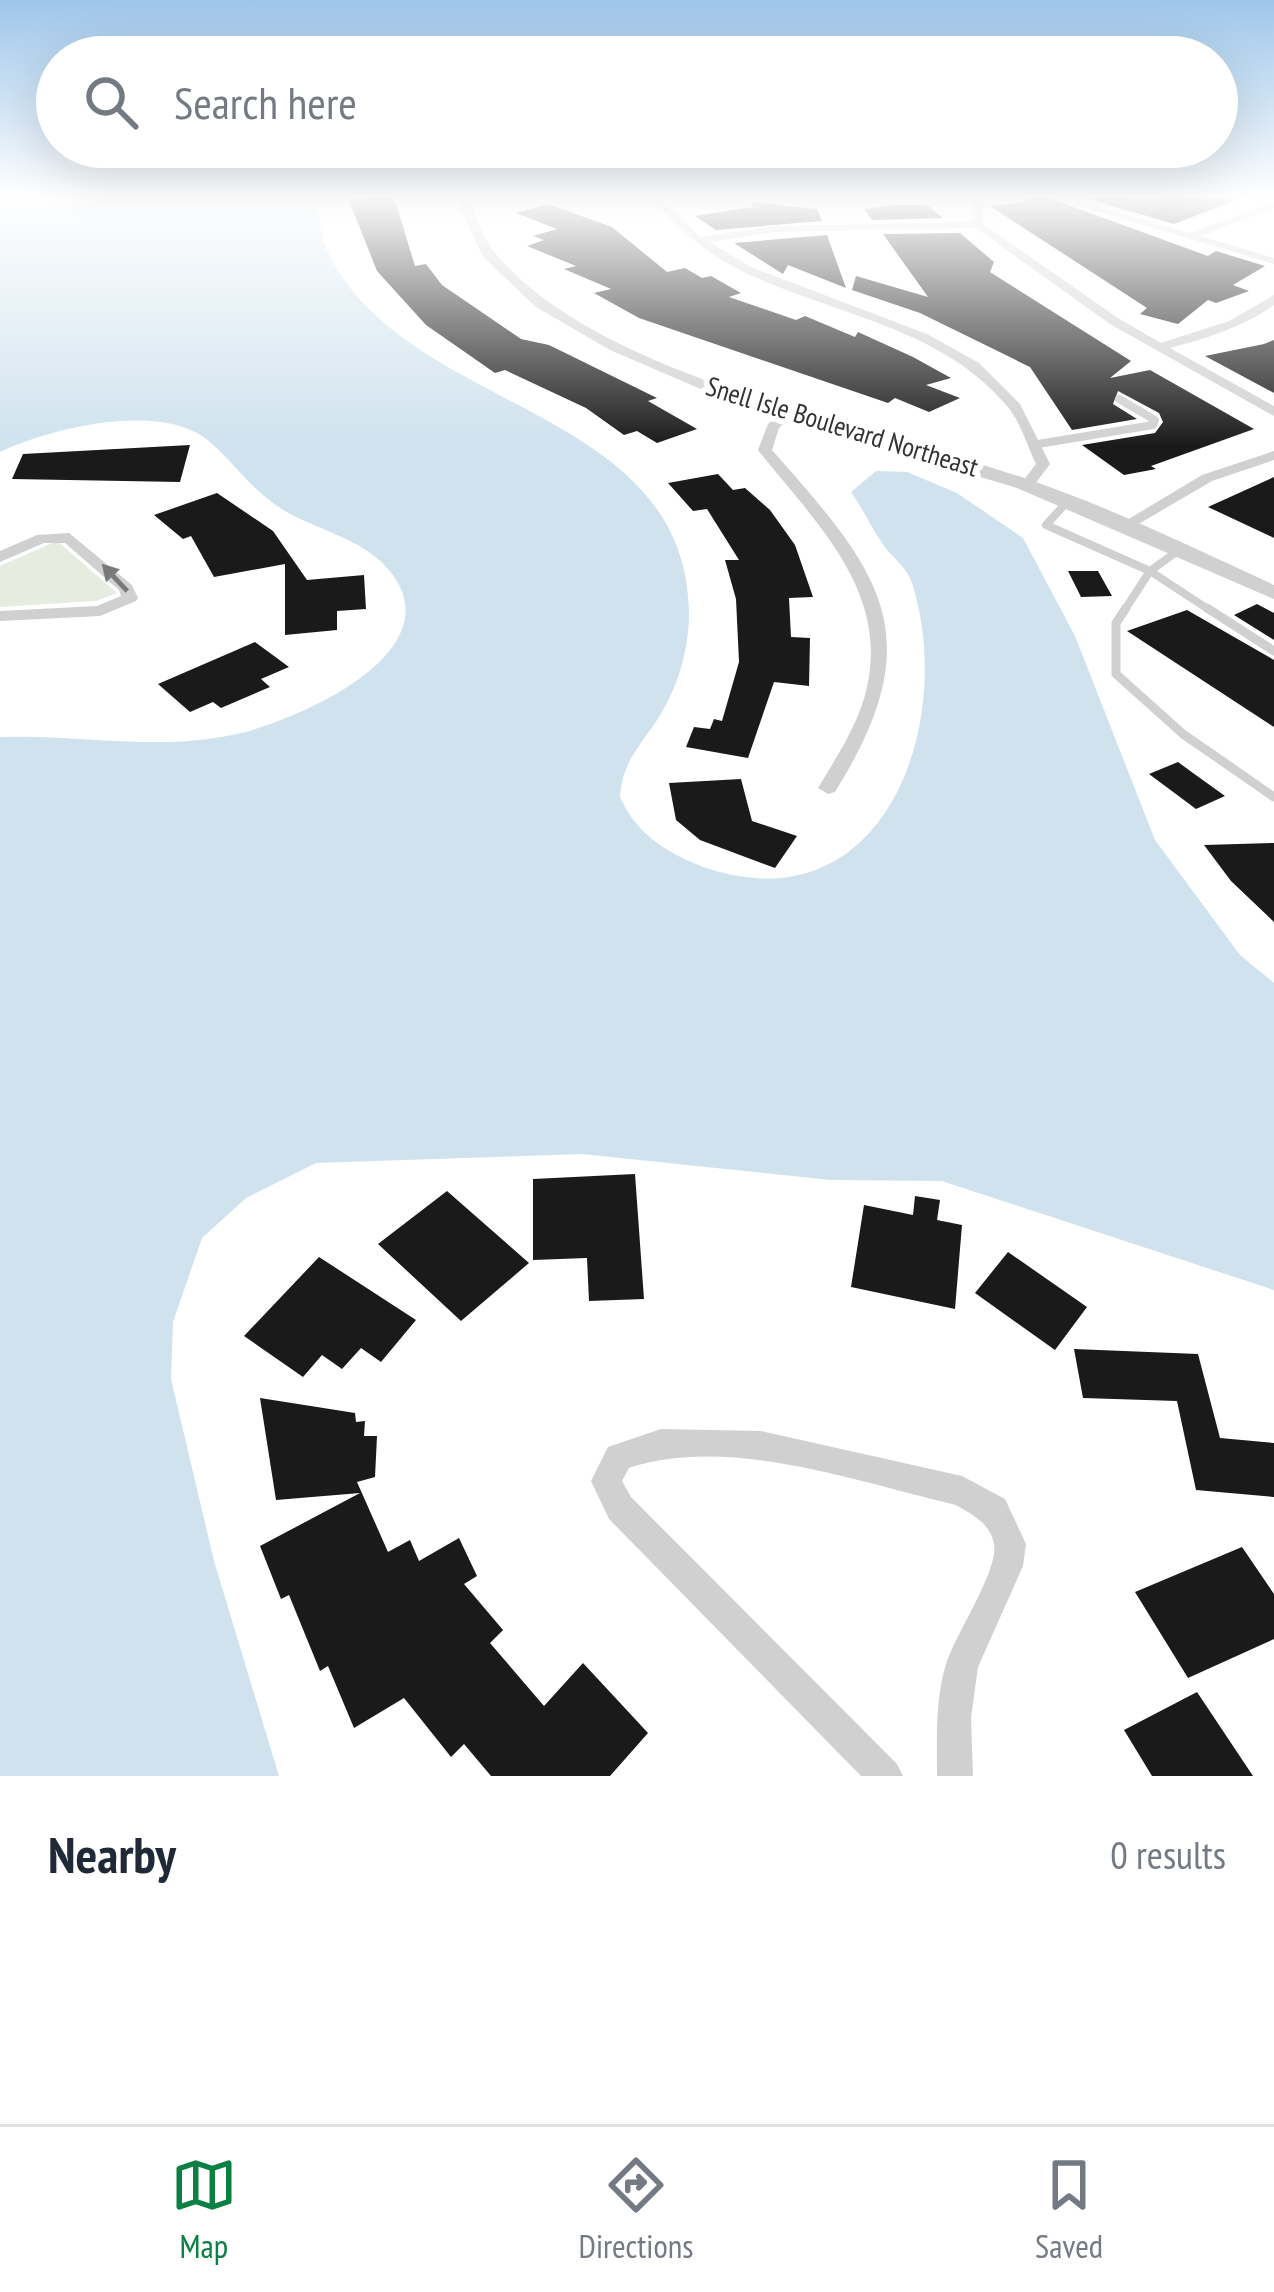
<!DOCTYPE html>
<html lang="en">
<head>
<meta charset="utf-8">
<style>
  body { margin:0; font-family:"PT Sans Narrow",sans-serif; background:#f2f2f3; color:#1f2937 }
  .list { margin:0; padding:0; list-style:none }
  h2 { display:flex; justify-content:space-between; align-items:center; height:156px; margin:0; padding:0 48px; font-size:51px }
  h2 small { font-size:39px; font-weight:400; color:#747a83 }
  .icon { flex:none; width:66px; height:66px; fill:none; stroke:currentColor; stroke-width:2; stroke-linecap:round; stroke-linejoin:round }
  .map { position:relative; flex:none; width:1274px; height:1776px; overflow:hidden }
  .search { position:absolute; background:#fff; box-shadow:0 12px 48px #0002; left:36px; right:36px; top:36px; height:132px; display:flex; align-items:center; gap:30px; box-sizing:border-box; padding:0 42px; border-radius:66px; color:#747a83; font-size:45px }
  .sheet { height:348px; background:#fff }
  nav { display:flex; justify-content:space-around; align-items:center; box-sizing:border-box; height:168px; border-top:3px solid #e0e1e3; background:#fff; font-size:33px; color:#747a83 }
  nav a { display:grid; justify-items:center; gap:6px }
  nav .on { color:#0b8043 }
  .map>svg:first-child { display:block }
  .green { fill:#e6ecdf }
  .water { fill:#cfe2ee }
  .building { fill:#1a1a1a }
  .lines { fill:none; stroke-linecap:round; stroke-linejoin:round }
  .service-far2 { stroke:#d0d0d0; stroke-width:6 }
  .service-far1 { stroke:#d0d0d0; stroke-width:8 }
  .service { stroke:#d0d0d0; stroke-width:9 }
  .minor { fill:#d0d0d0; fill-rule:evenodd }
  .tertiary { fill:#d0d0d0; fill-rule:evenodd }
  .oneway { fill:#7a7a7a }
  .labels { text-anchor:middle; stroke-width:12; stroke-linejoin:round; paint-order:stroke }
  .far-street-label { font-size:27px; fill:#333; stroke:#fff }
</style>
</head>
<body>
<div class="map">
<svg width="1274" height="1776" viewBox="0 0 1274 1776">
  <rect width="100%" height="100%" fill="#fff"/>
  <path class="green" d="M57,541L117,593L96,601L0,607V566Z"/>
  <path class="water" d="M0,197H316C319,214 320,235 327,250C404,415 686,402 689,613C689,649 678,687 659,717C641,745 622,762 620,797C636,833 665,852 701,866C883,932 957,724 912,583C908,569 893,558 885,547C872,530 864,510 851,492L876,471L907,472L957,493L1023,538L1075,636L1155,840L1240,955L1274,983V1290L942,1181L830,1180L582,1154L316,1163L246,1198L202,1238L173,1322L171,1379L214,1561L279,1776H0V737C80,734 158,752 237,734C296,721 459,651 388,569C363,539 317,530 285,511C252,491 238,467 211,443C164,400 51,428 0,452Z"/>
  <path class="building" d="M394,197L415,266L426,264L442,285L521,339L549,345L657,398L648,401L697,429L657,443L637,431L624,435L586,408L505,370L495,373L426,325L377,271L348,198Z
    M1026,197H1046L1208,256L1216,251L1265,266L1233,285L1249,291L1216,303L1208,300L1178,324L1140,314L1147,308L990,206L1025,202Z
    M1082,197H1236V200L1174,224Z
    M752,202L817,209L822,221L716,230L695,216L753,207Z
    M548,204L612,227L667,272L685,268L702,278L711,276L741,293L729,297L796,320L805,316L855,337L858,332L913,357L951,378L926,385L960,398L929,412L895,398L888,403L639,318L594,293L611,289L564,269L576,266L527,246L544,240L533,236L557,229L516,213Z
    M896,205H927L943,218L872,220L864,209Z
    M960,233L994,262L990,272L1131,361L1110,378L1150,370L1254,429L1151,466L1156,469L1124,475L1082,445L1155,433L1163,422L1159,413L1118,391L1113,404L1137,419L1072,430L1030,367L920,313L852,290L856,276L928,297L883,234Z
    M827,235L846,288L788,265L783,274L734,243Z
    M1274,340V393L1205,356L1264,344Z
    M190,445L180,482L12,479L23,454Z
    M718,474L733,490L745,488L770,510L795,545L813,597L789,598L791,637L810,638L809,686L774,682L748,758L686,747L694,727L710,729L714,719L722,721L739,662L736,599L725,560H739L707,509L693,511L668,483Z
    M1274,477V538L1208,507Z
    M217,493L273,531L307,580L364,575L366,609L337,611V630L285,635V564L214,577L191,536L183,539L154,515Z
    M1068,571H1098L1112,596L1081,597Z
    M1257,604L1274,613V640L1234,615Z
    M1187,610L1274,660V727L1127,631Z
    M255,642L289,667L261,679L270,687L221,708L213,702L190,712L158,684Z
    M1178,762L1193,773L1225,796L1196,809L1149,774Z
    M741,779L752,821L797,836L775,868L700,840L676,820L669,783Z
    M1274,843V922L1231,881L1204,845Z
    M635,1174L644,1299L589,1301L587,1258L533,1260V1179Z
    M447,1191L529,1263L461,1321L378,1244Z
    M915,1196L940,1200L937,1220L962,1225L955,1309L851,1287L864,1205L913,1215Z
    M1008,1252L1087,1307L1055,1350L975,1293Z
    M319,1257L416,1320L381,1362L361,1348L342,1369L322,1355L303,1377L244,1336Z
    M1074,1349L1198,1354L1220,1438L1274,1443V1497L1196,1490L1177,1401L1083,1398Z
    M260,1398L355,1413L356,1422L365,1421L364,1436H377L375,1477L357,1482L388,1552L410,1540L419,1561L459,1538L477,1576L464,1584L503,1630L490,1643L544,1706L583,1663L648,1733L610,1776H491L464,1744L451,1757L404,1698L354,1728L328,1666L320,1671L289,1595L281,1599L260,1546L360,1493L276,1500Z
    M1242,1547L1274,1594V1639L1188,1678L1135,1592Z
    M1197,1692L1253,1776H1152L1124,1730Z"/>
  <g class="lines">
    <path class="service-far2" d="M461,198L483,197"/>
    <path class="service-far1" d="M1038,444L1153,425L1155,420L1119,399
      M1067,502L1046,525L1150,571L1211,611
      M1124,611L1150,571L1179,550"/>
    <path class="service" d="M1126,608L1116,623V674L1183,734L1274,797
      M1207,608L1274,651"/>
    <path class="minor" d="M650,197H661L700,237L774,226L973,222L972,197H982L983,224L1118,318L1161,343L1229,321L1274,295V305C1243,327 1207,338 1170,348L1274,406V416L1110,324L976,228L774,232L709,242L751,267L927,334L979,363L1020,404L1050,464L1032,488H1022L1020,485L1036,464C1027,445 1020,421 1007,406C940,326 833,315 744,272C706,254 678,228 650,197Z
      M1050,197H1066L1189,233L1274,202V208L1200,236L1274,258V264Z
      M790,407L797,411L779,428L772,450C883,575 932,636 835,792L828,794L818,788C837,756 859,724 867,687C889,589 813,520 758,450L768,424Z
      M1274,451V460L1212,481L1130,529L1117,526L1202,475Z
      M69,533L132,585L138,598L136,601L100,616L0,621V611L97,606L121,596L119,590L65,543H44L0,562V551L37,535Z
      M661,1429L761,1431L962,1476L1005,1499L1026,1544L1023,1566L978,1667L971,1718L973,1776H937C937,1739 935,1700 946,1664C955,1635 999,1570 994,1544C990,1523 973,1515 956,1505C857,1482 729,1435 629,1468L622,1481L631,1497L897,1764L903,1776H861L609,1519L591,1481L608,1447Z"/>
    <path class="tertiary" d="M455,197H468C476,215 483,239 496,254C602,380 877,427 1030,480C1114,509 1194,548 1274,585V599L1017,488L788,419L696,387L610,350L536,307L483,257Z"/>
  </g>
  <defs><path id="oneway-solid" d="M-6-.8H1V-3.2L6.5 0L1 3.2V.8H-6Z" transform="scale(3)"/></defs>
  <use class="oneway" href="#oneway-solid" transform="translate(115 578) rotate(-133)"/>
  <linearGradient id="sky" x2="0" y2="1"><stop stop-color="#9ec6ea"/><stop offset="0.44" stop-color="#fff"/><stop offset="1" stop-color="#fff" stop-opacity="0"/></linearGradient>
  <rect width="1274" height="446" fill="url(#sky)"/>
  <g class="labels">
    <g class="far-street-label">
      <text transform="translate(842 427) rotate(17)" y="9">Snell Isle Boulevard Northeast</text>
    </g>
  </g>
</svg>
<div class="search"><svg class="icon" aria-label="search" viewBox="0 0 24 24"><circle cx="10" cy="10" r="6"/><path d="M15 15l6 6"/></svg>Search here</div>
</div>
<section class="sheet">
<h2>Nearby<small>0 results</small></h2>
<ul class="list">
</ul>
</section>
<nav>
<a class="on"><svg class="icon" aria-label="map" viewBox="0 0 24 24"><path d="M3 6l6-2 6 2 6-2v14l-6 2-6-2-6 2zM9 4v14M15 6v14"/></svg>Map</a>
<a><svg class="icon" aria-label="directions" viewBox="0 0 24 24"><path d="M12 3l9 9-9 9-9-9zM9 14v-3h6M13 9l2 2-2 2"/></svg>Directions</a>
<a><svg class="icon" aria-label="saved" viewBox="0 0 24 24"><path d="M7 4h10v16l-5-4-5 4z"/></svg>Saved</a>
</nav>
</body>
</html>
